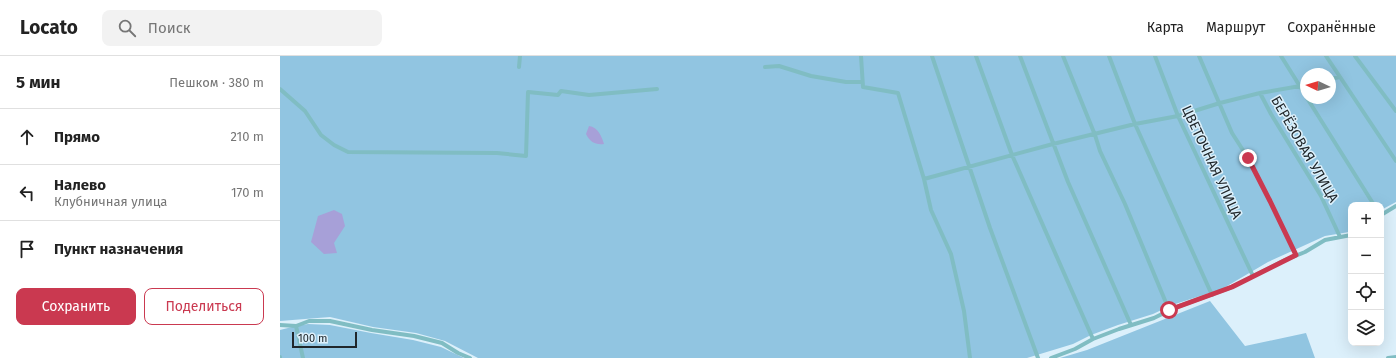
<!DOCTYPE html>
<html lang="ru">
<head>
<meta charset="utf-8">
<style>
  body { margin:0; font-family:"Fira Sans",sans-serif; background:#f2f2f2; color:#222 }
  .controls { position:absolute; right:12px; bottom:12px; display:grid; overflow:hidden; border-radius:8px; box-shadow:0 4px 16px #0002 }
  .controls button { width:36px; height:36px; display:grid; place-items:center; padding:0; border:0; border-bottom:1px solid #e0e0e0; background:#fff; color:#222; font:20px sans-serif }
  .compass { position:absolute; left:1020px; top:12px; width:36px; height:36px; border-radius:50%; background:#fff; box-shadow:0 4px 16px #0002; rotate:274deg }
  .scale { position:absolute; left:12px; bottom:10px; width:65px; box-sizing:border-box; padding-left:4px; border:2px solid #20272b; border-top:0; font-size:11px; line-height:14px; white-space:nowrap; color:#20272b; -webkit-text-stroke:3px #dcf0fb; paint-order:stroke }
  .stop { position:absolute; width:12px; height:12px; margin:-9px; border:3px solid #ca3950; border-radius:50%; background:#fff }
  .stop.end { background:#ca3950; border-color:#fff; box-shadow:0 1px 4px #0008 }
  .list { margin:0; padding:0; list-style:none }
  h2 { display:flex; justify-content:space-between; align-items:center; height:52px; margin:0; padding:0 16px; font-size:17px }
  h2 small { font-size:13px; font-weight:400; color:#767676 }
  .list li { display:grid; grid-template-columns:26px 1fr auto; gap:12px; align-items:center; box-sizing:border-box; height:56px; padding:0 16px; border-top:1px solid #e0e0e0 }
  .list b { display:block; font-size:15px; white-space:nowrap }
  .list p { margin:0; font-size:13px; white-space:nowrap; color:#767676 }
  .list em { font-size:13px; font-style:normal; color:#767676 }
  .actions { display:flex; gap:8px; padding:12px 16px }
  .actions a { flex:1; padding:9px 0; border:1px solid #ca3950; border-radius:8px; text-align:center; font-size:14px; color:#ca3950 }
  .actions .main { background:#ca3950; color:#fff }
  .icon { flex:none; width:22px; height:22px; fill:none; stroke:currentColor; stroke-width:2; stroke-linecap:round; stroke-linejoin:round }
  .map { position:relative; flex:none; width:1116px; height:302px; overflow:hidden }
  header { display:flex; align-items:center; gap:24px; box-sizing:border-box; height:56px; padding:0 20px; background:#fff; border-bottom:1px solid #e0e0e0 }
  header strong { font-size:19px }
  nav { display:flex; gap:22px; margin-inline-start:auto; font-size:14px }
  .search { width:280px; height:36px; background:#f2f2f2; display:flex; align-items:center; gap:10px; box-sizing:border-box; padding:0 14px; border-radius:8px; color:#767676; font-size:15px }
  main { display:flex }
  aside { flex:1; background:#fff }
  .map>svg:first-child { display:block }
  .green { fill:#91c5e1; fill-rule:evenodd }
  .water { fill:#a7a0d8 }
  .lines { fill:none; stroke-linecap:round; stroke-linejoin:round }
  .minor { stroke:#80bdc3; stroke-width:4 }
  .route { stroke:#ca3950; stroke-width:5 }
  .labels { text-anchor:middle; stroke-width:3; stroke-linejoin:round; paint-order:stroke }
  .street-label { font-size:14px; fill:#20272b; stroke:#dcf0fb }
</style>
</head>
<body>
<header>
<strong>Locato</strong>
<div class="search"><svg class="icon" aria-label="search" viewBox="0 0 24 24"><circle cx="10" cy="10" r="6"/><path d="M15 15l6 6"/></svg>Поиск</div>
<nav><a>Карта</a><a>Маршрут</a><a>Сохранённые</a></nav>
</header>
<main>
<aside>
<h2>5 мин<small>Пешком · 380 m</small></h2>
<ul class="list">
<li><svg class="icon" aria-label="ahead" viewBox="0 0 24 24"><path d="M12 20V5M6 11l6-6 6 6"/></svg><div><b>Прямо</b></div><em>210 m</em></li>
<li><svg class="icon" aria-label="left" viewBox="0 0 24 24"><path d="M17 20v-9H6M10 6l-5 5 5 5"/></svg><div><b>Налево</b><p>Клубничная улица</p></div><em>170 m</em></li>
<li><svg class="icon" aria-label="arrive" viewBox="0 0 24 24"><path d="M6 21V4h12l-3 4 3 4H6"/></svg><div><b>Пункт назначения</b></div></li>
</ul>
<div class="actions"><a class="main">Сохранить</a><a>Поделиться</a></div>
</aside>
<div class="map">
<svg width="1116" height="302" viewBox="0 0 1116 302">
  <rect width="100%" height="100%" fill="#dcf0fb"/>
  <path class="green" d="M0,0H1116V146L1101,154V149H1071V174L1069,176L1045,180L988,206L942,233L892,249L873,258L838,269L811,279L793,288L747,302H198L165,285L136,277L93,271L50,261L0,265ZM1026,18H1050V42H1026Z
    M930,245L965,290L1026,277L1035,302H780L807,294Z
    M28,268L50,269L91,277L133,284L161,291L184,302H0V274L16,270Z"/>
  <path class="water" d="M309,70C318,71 322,81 324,88C315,89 310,86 306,78Z
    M54,154L62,158L65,170L54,187L57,197L44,198L31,186L38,160Z"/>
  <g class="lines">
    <path class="minor" d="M581,0L583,31L618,37L644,123L651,154L671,198L684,255L690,302
      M652,0L710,172L758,302
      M696,0L732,99L813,283
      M740,0L788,126L851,269
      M783,0L815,79L820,95L845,148L889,254
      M829,0L855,68L932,239
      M875,0L898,60L973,220
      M919,0L952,77L968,102L990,145L1016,199
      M1001,0L1026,40
      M1046,0L1116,105
      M1075,0L1116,55
      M239,11L240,0
      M485,11L499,10L531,20L566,26H582
      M1050,23L1060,21
      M0,33L25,55L41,79L54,89L68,96L217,97L246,100L248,36L278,39L281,35L309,39L377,33
      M980,37L991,58L1041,140L1060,181
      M1027,42L1094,149
      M644,123L773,88L855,68L898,60L940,47L980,37L1026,29
      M1101,159L1116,150
      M0,269L16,270L29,265H50L92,274L134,280L162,287L178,297L190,302
      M16,270L23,302
      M0,301V302
      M771,302L795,293L813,283L839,273L874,262L894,252L952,231L1005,204L1025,196L1045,184L1071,179
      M1108,302L1116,301"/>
  </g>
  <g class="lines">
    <path class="route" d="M889,254L952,231L1016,199L990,145L968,102"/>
  </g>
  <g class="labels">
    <g class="street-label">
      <text transform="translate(1025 93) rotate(60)" y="5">БЕРЁЗОВАЯ УЛИЦА</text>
      <text transform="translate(932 106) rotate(65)" y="5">ЦВЕТОЧНАЯ УЛИЦА</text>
    </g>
  </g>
</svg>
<div class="controls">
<button>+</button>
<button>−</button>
<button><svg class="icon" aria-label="locate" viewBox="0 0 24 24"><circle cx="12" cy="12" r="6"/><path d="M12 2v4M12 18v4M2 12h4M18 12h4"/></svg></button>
<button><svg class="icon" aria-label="layers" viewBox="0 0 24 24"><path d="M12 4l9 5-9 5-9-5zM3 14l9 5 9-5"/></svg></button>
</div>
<svg class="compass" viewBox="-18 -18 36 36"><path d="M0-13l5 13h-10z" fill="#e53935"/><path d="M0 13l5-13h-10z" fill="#767676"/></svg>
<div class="scale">100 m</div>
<div class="stop" style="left:889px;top:254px"></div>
<div class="stop end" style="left:968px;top:102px"></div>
</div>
</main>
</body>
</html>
